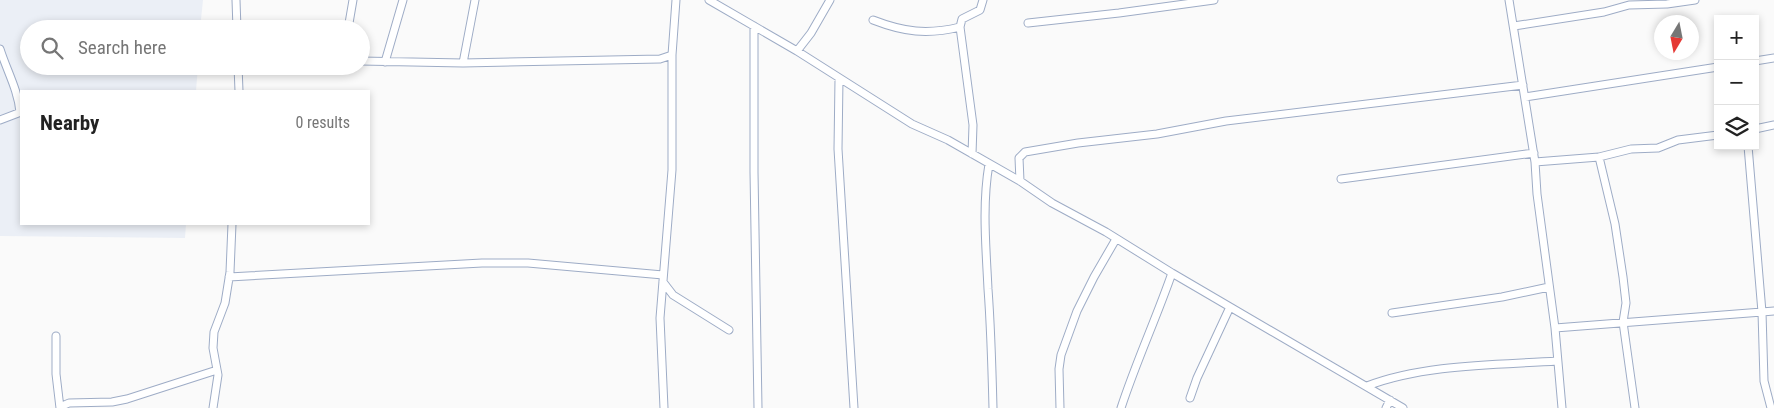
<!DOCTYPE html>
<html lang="en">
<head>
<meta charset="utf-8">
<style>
  body { margin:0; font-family:"Roboto Condensed",sans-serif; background:#f6f6f6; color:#222 }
  .controls { position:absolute; right:15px; top:15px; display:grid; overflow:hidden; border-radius:0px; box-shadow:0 2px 8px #0003 }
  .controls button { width:45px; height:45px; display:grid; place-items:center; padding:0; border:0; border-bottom:1px solid #e0e0e0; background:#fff; color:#222; font:25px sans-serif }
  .compass { position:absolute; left:1654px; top:15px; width:45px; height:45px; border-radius:50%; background:#fff; box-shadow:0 2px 8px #0003; rotate:190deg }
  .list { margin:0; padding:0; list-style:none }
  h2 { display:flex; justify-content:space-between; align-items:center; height:65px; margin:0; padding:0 20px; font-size:21px }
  h2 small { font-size:16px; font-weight:400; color:#767676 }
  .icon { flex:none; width:28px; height:28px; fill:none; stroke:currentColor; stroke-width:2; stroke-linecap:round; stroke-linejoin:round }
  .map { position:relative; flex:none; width:1774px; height:408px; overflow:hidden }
  .search { position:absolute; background:#fff; box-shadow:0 2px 8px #0003; left:20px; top:20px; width:350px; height:55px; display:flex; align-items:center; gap:12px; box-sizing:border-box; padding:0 18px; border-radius:28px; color:#767676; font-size:19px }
  .panel { position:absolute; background:#fff; box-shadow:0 2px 8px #0003; left:20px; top:90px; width:350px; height:135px; border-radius:0px }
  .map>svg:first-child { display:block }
  .built { fill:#ebeff6 }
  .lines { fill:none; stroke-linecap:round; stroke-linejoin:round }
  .minor-casing { stroke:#9eacc6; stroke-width:9 }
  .minor { stroke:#fff; stroke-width:7 }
</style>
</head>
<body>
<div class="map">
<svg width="1774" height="408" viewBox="0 0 1774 408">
  <rect width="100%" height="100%" fill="#fafafa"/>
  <path class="built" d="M0,0H203L200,29H29V66H198L196,91H21V224H186L185,238L0,236Z"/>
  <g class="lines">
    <g class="minor-casing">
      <path id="minor" d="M236,0L237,29
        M709,0L797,51L912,124L948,140L1020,181L1052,203L1106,232L1172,273L1403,408
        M1509,0L1535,162L1537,194L1555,328L1562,408
        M873,20C904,32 927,35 960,27
        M1028,23L1119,13L1214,0
        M754,26V172L758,408
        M1514,26L1604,12L1629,5L1667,4L1695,0
        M348,29L353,0
        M0,49C7,71 18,90 20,112
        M797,51L811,33L830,0
        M361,61L463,63L660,59L672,55L676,0
        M1755,61L1774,58
        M385,62L403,0
        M463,63L475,0
        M238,66L239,91
        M839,79L838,149L854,408
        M1525,97L1718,67
        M0,120L21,112
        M1755,129L1774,125
        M1748,146L1762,312L1774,311
        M972,154L973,125L960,27L962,19L980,10L983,0
        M1599,157L1631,149L1658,148L1678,140L1718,135
        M1535,162L1599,157L1615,224L1623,277L1626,303L1623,322L1635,408
        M989,164C982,205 986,247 988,289C991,329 992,368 993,408
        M1341,179L1534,153
        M1020,181L1019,158L1025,152L1078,143L1157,134L1226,121L1523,85
        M229,277L482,263H528L663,275
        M663,282L673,295L729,330
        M1392,313L1502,297L1549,287
        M1555,328L1762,312L1764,381L1771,408
        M56,336V374L60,408
        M1367,386C1424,364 1496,365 1557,361
        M1190,398L1197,378L1230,307
        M60,407L69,403L112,402L127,399L217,370
        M213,408L218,375L213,348L214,332L225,303L230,272L232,224
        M664,408L660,318L672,170V55
        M1060,408L1059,369L1061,355L1077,311L1094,277L1116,239
        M1121,408C1136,362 1156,319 1172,273
        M1386,408L1390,400"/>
    </g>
    <use href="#minor" class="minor"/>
  </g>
</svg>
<div class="controls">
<button>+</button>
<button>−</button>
<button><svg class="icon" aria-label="layers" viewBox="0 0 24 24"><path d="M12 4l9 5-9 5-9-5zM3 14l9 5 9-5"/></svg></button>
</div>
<svg class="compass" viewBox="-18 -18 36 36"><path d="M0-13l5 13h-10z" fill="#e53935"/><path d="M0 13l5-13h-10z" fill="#767676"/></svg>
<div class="search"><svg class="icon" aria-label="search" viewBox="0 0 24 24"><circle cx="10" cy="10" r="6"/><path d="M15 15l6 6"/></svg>Search here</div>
<section class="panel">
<h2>Nearby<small>0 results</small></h2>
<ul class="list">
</ul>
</section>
</div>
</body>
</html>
